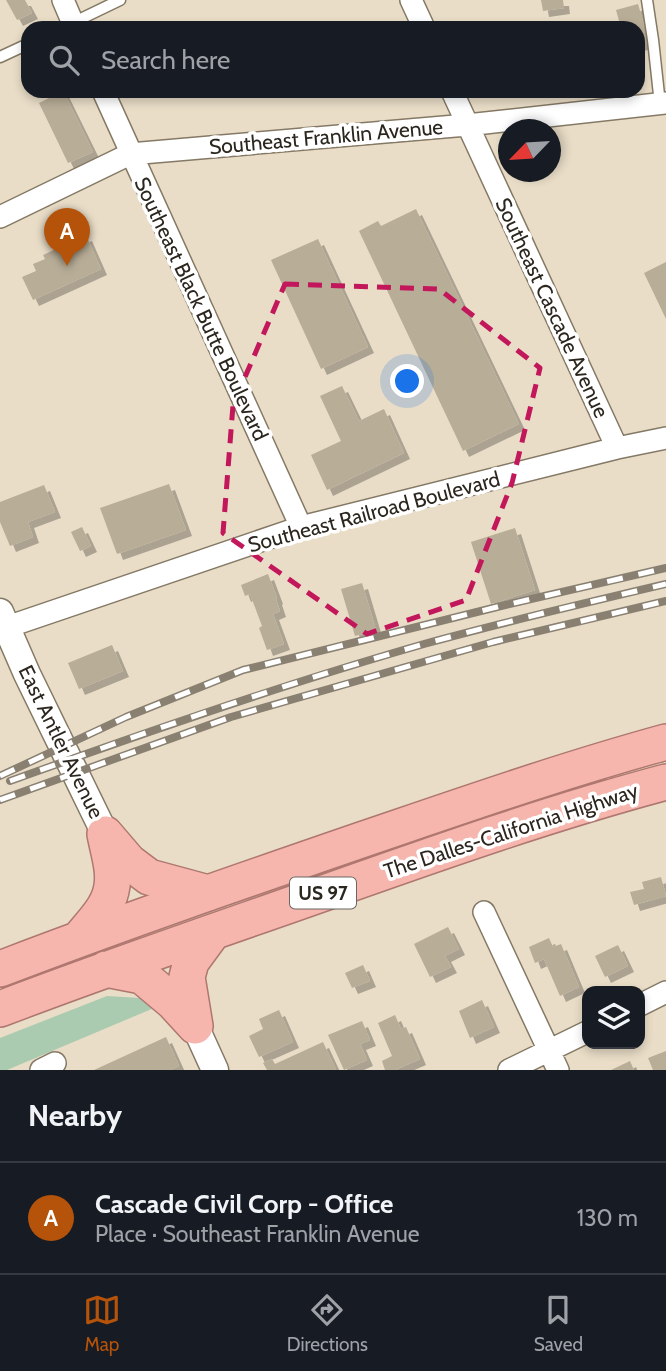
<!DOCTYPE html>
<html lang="en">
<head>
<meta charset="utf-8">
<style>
  body { margin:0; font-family:Cabin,sans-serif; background:#242831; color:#f1f3f6 }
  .controls { position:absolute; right:21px; bottom:21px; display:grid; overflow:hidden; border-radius:14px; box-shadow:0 4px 10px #0003 }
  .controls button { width:63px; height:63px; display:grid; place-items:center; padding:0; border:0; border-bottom:2px solid #363941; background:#171b24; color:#f1f3f6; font:35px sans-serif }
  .compass { position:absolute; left:498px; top:119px; width:63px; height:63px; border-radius:50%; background:#171b24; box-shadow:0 4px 10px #0003; rotate:245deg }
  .you { position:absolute; left:408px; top:382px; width:24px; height:24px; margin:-18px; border:5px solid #fff; border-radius:50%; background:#1a73e8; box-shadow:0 0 0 10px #1a73e833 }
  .badge { display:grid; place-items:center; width:46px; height:46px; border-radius:50%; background:#b45309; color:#fff; font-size:23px; font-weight:700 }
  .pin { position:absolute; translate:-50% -58px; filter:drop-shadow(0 2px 4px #0008) }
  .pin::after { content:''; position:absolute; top:37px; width:24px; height:21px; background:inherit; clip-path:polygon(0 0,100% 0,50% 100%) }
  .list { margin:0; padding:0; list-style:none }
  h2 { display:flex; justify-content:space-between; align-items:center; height:91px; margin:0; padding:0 28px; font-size:30px }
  h2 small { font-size:23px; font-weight:400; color:#9ea1a6 }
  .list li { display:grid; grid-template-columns:46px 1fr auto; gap:21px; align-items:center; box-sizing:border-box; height:112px; padding:0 28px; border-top:2px solid #363941 }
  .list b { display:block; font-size:26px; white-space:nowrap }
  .list p { margin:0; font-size:23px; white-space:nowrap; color:#9ea1a6 }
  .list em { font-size:23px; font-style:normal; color:#9ea1a6 }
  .icon { flex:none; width:38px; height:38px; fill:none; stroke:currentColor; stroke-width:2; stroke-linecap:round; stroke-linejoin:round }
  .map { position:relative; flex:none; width:666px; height:1070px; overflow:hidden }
  .search { position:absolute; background:#171b24; box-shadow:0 4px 10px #0003; left:21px; right:21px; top:21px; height:77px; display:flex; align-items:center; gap:18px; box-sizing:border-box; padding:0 24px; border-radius:21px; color:#9ea1a6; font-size:26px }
  .sheet { height:203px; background:#171b24 }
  nav { display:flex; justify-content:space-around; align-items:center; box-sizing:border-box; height:98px; border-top:2px solid #363941; background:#171b24; font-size:19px; color:#9ea1a6 }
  nav a { display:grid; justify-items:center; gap:4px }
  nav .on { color:#b45309 }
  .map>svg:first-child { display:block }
  .green { fill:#abcbb0 }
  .building { fill:#b8ad97; filter:url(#shadow) }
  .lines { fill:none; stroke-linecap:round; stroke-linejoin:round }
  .service-casing { stroke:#847965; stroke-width:13 }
  .minor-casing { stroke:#847965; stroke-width:24 }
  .tertiary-casing { stroke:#847965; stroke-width:29 }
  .trunk-casing { stroke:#ae776f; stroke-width:38 }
  .service { stroke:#fff; stroke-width:10 }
  .minor { stroke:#fff; stroke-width:21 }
  .tertiary { stroke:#fff; stroke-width:26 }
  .trunk { stroke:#f6b6ae; stroke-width:35 }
  .rail-casing { stroke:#898072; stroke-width:8 }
  .rail { stroke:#fff; stroke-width:5; stroke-dasharray:16; stroke-linecap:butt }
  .marked { fill:none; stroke:#c2185b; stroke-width:5; stroke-dasharray:14 9; stroke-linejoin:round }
  .labels { text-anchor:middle; stroke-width:7; stroke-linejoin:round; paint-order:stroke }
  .shield { fill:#fff; stroke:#6b6762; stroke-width:2 }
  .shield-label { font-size:19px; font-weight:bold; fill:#2b261e }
  .street-label { font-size:21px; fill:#2b261e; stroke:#fff }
</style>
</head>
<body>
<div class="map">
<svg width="666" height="1070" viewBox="0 0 666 1070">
  <defs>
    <filter id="shadow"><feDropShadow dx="6" dy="6" stdDeviation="0" flood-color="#0004"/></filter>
  </defs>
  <rect width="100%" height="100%" fill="#e9ddc7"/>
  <path class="green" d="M107,996L140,998L154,1008L7,1070H0V1038Z"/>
  <path class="building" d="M6,0H25L32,13L17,20Z
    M541,0H563L564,8L543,11Z
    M638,4L649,42L638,45V28H621L616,10Z
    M384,21L386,28H365Z
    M63,91L93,152L68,163L39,103Z
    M416,209L519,424L463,451L359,231L378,221L381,226Z
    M86,235L101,269L33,300L22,277L36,271L33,264L45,259L43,255Z
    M318,239L368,347L321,369L271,260Z
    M666,262V319L644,273Z
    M342,386L359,421L384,409L404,453L327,490L311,455L341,441L320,396Z
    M169,484L186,530L117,554L100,508Z
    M44,485L55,512L28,522L33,537L10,546L0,522V502Z
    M82,527L91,546L80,551L71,532Z
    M515,528L535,590L491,604L471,542Z
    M268,574L277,598L276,599L280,611L273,614L284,644L267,650L259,628L262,626L250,594L245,596L241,585Z
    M362,583L376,630L355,636L341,589Z
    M112,645L123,671L79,689L68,663Z
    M661,877L666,896L634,905L630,892L644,889L642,882Z
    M448,927L459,949L445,956L451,967L430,977L414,944Z
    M549,938L553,947L561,944L579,987L560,996L544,959L535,963L529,947Z
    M618,945L628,966L605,977L595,956Z
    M363,965L370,981L352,988L345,973Z
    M482,1000L494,1027L470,1038L459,1011Z
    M279,1010L293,1042L259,1057L249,1036L263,1029L259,1019Z
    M395,1015L401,1029L406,1027L420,1059L397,1069L398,1070H385L382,1061L392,1056L378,1023Z
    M362,1021L370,1040L360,1044L367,1060L344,1070L328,1035Z
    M166,1037L179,1066L170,1070H94Z
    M323,1042L336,1070H267L263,1063L272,1059L275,1064Z
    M666,1051V1070H653L648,1058Z
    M630,1061L634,1070H611Z"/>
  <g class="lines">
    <g class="service-casing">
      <path id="service" d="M647,0L653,40L660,104
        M62,28L120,0
        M0,57L28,44"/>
    </g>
    <g class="minor-casing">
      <path id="minor" d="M63,0L75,28
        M411,0L424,28
        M103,91L301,527
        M452,91L617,448
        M0,217L130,154L467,125L666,103
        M7,627L301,527L617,448L666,438
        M484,912L558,1070
        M640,1005L666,992
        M41,1070L55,1063
        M509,1070L587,1032"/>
    </g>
    <g class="tertiary-casing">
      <path id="tertiary" d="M0,612L27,674L105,834
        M195,1026L215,1070"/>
    </g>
    <g class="trunk-casing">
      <path id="trunk" d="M105,834L129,862L149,877L208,893
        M80,938C91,924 107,909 111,891C116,873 108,851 105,834
        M0,969C120,923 242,881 364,839C464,805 564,770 666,742
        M106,969L142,976L173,1002L195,1026
        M0,1009C107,968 216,931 324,893C437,853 550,813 666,782
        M195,1026L187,977L191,962L213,932"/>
    </g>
    <use href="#service" class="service"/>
    <use href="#minor" class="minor"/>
    <use href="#tertiary" class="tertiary"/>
    <use href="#trunk" class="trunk"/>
    <g class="rail-casing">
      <path id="rail" d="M0,776L126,717L243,670L497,607L666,568
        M10,781C146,732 284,684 424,644C504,622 585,603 666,584
        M0,800L231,717L493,642L666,601"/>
    </g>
    <use href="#rail" class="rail"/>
  </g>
  <path class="marked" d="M285,284L439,289L540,368L512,483L466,600L367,634L223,533L233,405Z"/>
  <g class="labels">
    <rect class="shield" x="290" y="877.5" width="66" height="31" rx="5"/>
    <g class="shield-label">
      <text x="323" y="900">US 97</text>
    </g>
    <g class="street-label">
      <text transform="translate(326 137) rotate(-5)" y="7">Southeast Franklin Avenue</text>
      <text transform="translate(552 308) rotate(65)" y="7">Southeast Cascade Avenue</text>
      <text transform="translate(201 309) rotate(65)" y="7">Southeast Black Butte Boulevard</text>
      <text transform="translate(374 512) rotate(-15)" y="7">Southeast Railroad Boulevard</text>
      <text transform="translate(61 742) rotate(64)" y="7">East Antler Avenue</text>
      <text transform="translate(511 831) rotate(-18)" y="7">The Dalles-California Highway</text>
    </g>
  </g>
</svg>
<div class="controls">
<button><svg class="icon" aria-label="layers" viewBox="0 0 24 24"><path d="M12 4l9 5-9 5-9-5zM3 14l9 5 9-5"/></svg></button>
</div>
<svg class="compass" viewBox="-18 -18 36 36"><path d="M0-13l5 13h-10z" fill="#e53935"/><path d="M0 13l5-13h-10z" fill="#9ea1a6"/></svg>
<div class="you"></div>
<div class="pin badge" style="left:67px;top:266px">A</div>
<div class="search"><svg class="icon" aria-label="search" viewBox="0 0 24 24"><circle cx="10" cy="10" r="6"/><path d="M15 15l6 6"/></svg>Search here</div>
</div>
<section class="sheet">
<h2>Nearby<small></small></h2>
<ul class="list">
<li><span class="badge">A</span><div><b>Cascade Civil Corp - Office</b><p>Place · Southeast Franklin Avenue</p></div><em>130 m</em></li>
</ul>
</section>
<nav>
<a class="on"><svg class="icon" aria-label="map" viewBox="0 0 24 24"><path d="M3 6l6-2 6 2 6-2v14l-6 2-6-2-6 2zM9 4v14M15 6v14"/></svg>Map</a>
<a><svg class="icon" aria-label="directions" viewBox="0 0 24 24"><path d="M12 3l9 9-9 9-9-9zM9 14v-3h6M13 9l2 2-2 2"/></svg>Directions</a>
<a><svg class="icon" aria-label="saved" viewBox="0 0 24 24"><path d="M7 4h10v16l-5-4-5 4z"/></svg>Saved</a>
</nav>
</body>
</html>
